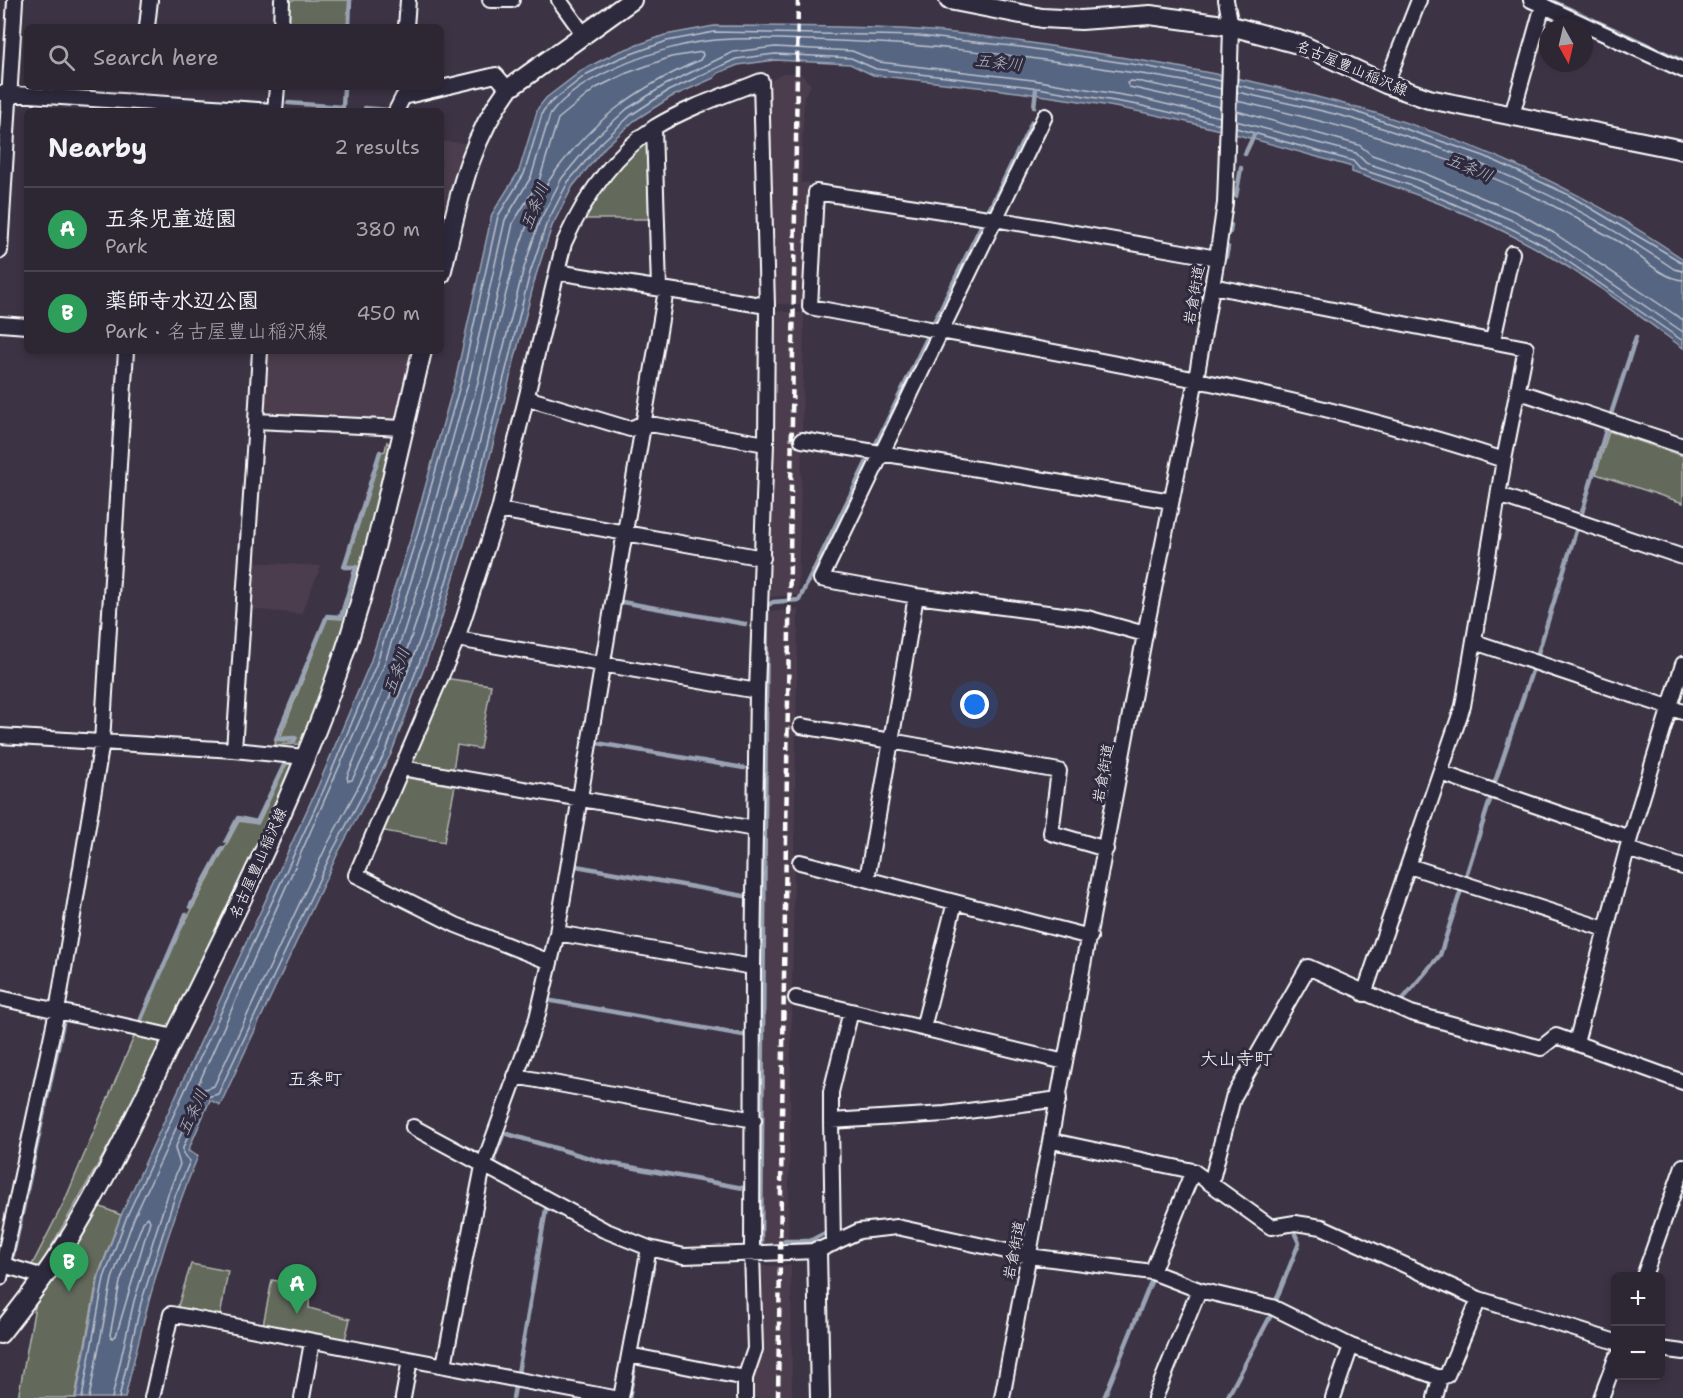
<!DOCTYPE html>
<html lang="en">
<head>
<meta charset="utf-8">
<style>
  body { margin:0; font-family:"Shantell Sans","Klee One",sans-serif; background:#39323f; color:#f1f3f6 }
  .controls { position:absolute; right:18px; bottom:18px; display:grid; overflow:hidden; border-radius:9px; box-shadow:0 3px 9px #0003 }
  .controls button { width:54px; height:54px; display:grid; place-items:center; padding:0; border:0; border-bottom:2px solid #48434e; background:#2d2633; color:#f1f3f6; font:30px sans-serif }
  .compass { position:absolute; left:1539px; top:18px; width:54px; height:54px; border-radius:50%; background:#2d2633; box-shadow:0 3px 9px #0003; rotate:172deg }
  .you { position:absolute; left:975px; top:705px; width:21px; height:21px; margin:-15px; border:4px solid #fff; border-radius:50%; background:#1a73e8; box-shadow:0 0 0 9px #1a73e833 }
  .badge { display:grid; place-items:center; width:39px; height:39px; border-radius:50%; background:#95b2f1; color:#fff; font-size:20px; font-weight:700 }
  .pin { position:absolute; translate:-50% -50px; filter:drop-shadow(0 2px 3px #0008) }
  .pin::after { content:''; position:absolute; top:32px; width:21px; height:18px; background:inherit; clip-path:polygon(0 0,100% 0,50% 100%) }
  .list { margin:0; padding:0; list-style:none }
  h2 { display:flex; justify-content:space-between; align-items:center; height:78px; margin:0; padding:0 24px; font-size:26px }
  h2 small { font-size:20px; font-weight:400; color:#a7a5ac }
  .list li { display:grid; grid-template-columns:39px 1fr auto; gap:18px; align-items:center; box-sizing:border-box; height:84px; padding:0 24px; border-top:2px solid #48434e }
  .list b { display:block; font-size:22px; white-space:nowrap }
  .list p { margin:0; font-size:20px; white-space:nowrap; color:#a7a5ac }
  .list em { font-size:20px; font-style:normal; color:#a7a5ac }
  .icon { flex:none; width:33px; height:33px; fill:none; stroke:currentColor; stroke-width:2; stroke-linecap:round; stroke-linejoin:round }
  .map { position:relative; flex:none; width:1683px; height:1398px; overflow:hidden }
  .search { position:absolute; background:#2d2633; box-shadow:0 3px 9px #0003; left:24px; top:24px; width:420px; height:66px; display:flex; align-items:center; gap:15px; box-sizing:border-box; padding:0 21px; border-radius:9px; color:#a7a5ac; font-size:22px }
  .panel { position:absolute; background:#2d2633; box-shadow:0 3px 9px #0003; left:24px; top:108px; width:420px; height:246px; border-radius:9px }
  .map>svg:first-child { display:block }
  .built { fill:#4b3e4d }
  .green { fill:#636a5c; stroke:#b1b4ae; stroke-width:1.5 }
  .water { fill:#576581; stroke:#9aa3b3; stroke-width:1.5 }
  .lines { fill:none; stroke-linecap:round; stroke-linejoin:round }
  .shore { stroke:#bcc1cd; stroke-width:1.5 }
  .stream { stroke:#9aa3b3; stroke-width:4.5 }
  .street-casing { stroke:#fff; stroke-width:18 }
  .secondary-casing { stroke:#fff; stroke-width:22 }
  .street { stroke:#2f2a3d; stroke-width:14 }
  .secondary { stroke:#2f2a3d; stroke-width:18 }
  .rail { stroke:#fff; stroke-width:4.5; stroke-dasharray:9 4.5; stroke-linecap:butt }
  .labels { text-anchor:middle; stroke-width:6; stroke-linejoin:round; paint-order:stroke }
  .street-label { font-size:15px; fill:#fff; stroke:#2f2a3d }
  .water-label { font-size:16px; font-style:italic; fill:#b3bac6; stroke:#2f2a3d }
  .quarter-label { font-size:18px; fill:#fff; stroke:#2f2a3d }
</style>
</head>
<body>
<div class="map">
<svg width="1683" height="1398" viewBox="0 0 1683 1398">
  <rect width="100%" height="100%" fill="#3c3344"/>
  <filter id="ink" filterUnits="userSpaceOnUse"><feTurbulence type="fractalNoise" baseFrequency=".0167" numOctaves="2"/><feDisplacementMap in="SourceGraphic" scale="12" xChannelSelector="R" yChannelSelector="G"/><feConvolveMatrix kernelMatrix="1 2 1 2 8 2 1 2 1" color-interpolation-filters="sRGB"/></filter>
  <g filter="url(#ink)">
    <path class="built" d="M783,73H800L811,85L804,96L801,183L809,182L804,303L801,305L777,304L773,302L768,83Z
      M441,141L465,143L441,244Z
      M775,311L804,313L802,446L798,595L770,597L772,314Z
      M268,351H416L399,421L274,415L265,407Z
      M252,562L321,566L301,614L249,609Z
      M798,609L788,1249L763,1248L768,612Z
      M791,1265L792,1395L797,1396V1398H750L759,1266Z"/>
    <path class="green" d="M289,0H349L347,27L287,26Z
      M649,138L650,219H581L613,169Z
      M1609,431L1683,456V503L1596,474Z
      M387,442L392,448L346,629L302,744L275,745L276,740L295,742L297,738H280L327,618L342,619L357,567L346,566L381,452L385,451Z
      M444,678L491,685L480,749L457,745L453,770L410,762Z
      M288,761L293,767L171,1026L166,1028L141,1023L175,941L239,821L258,824Z
      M402,777L455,786L444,842L379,830Z
      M136,1032L161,1037L163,1044L117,1131L39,1268L31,1267L65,1200Z
      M96,1205L121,1215L98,1276L75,1398H18L36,1301Z
      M191,1264L228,1271L220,1317L177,1309Z
      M272,1280L310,1287L309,1308L350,1319L345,1340L263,1325Z"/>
    <path class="water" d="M714,26C781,26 849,26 917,30C983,34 1048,46 1114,56C1324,90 1505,136 1683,259V348C1638,315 1592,280 1543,252C1483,218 1417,194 1352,172V167C1281,147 1209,125 1136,111C1049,94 961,85 873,75L850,64L775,60L738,65L718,73L714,78L671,97L635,120L605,147L573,186L552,226L536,275L487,468L436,636L391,754L338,853L220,1105L210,1100L188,1151L198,1156C165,1234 144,1315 125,1398H76L99,1276L122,1213L318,786L370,663L412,534L456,377L492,214L519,171L538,108L546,98L584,69L618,52L665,35Z"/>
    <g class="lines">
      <path class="shore" d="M702,52L703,55L700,60C639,87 596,117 555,172C513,229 497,338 479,408C466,462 449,515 433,569C411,641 387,714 352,780L348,781L347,777L391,671L433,541L478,382L513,223L539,181L558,119L596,88L627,73L671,57Z
        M1237,85L1353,111L1484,156L1567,194L1683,263
        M1237,92C1276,101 1315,108 1353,119C1470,154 1572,199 1674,269L1683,271
        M1237,101C1360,129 1474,160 1585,223C1597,230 1609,236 1621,243C1639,254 1661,279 1683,280
        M1220,107L1129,87L1127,83L1130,81L1142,82L1221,98
        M1237,111L1359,145L1372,155L1419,171L1518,213L1554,233L1683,320
        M1220,117L1140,98L1033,80L879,62L852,51L775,47L733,52L665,85L627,109L596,137L562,178L539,222L523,271L474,464L423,631L379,748L326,847L214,1086L195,1092L383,668L425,538L469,380L505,220L531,177L550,115C578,75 668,43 716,40C756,37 798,40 838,41C933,44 1020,56 1114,70C1150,75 1185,80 1221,89
        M1236,121L1356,153L1366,163L1415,179L1514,221L1550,241L1683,332
        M1236,128L1353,161L1360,169L1412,186L1510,228L1547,247L1683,341
        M148,1217L150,1221L116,1336L112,1338L110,1335L120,1282L143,1222Z
        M82,1398L104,1278L127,1216L324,789L376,665L417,536L462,378L498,216L524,174L543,111L550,103L587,74L620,58L667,41L714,32L919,36L1021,47L1144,66L1221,81
        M89,1398L112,1279L134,1218L179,1122L183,1120L185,1124L175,1149L180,1164L168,1194L134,1301L112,1398
        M119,1398L141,1303L175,1196L190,1161L183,1154V1148L204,1098L218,1094L333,850L386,751L430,634L482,466L530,273L546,225L568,182L601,143L631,115L668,91L736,59L775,54L851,58L876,69L1032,87L1138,105L1220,124"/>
      <path class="stream" d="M1550,0L1683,61
        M349,27L350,0
        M288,103L343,107L344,87
        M1034,107L1036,89
        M365,108L389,110
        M1245,154L1254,135
        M1236,196L1241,168
        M989,210L1032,122
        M1230,232L1231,225
        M1226,257L1228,247
        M933,324L980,228
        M1611,414L1636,337
        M876,444L927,338
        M1581,516L1606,430
        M622,602L745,624
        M1537,656L1576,531
        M294,741L295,738L276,739L327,616L341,617L356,567H344L380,452
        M597,743L744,768
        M1495,782L1532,671
        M226,841L238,818L257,822L285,763L282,759
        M576,866L744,896
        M1466,876L1490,800
        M190,907L222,848
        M1403,999L1440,955L1461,890
        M552,1001L743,1035
        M141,1019L186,914
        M495,1164L494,1158L504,1133L603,1162L743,1188
        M785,1241H810L823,1234
        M761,1243L767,606L773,602L799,600L868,459
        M13,1255L64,1019L68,1017
        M1275,1303L1299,1243L1295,1234
        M638,1342L653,1268
        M518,1373L546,1209
        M513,1398L515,1387
        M629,1398L634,1371
        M1104,1398L1151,1282
        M1227,1398L1271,1315"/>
      <g class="street-casing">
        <path id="street" d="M490,0H512
          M559,0L584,35
          M1531,0L1683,70
          M147,27L150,0
          M281,27L282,0
          M406,27L408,0
          M1386,84L1419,0
          M0,93L274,111
          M275,111L277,87
          M396,111L403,97L496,75L508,89
          M1512,115L1543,5
          M1045,116L821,579L916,596L1087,618L1145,634
          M654,128L659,288
          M0,251L15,0
          M1217,258L995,219L816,192L810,307C1043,351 1278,386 1504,460
          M557,272L767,306
          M1212,286L1526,348L1504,460L1463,706L1364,994
          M0,324L27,326
          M1493,340L1512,253
          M260,351L256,421L403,428
          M1517,391L1683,446
          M527,398L630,429L644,423L766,444
          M802,440L1171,501
          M1499,495L1683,557
          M499,510L763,558
          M916,596L891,741L1059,771L1051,833L1106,849
          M457,639L757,691
          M1475,642L1683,712
          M801,726L891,741L867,879
          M0,736L234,750L305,757
          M234,750L256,421
          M402,768L755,829
          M1441,773L1630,838
          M1627,849L1683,867
          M800,862L1090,937
          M1409,866L1605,929
          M557,933L753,967
          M550,962L456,925L356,875L457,639L499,510L564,243C584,199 613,154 655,127C688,107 726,95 761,81L767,306L766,444L757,691L753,967L752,1252L755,1349L745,1378V1398
          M0,998L174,1037
          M796,998L1065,1062
          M923,1028L955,902
          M1576,1043L1630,838L1683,664
          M515,1076L754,1120
          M831,1121V1092L851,1011
          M413,1127L604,1230L649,1248L684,1256L817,1251L859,1231L897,1227L1029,1256L1152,1272L1199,1290L1272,1307L1351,1346L1333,1398
          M1052,1141L1193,1171L1271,1227L1295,1223L1322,1227L1479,1299L1616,1342
          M1211,1183L1233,1098L1308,967L1411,1013L1541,1048L1556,1036L1683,1082
          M833,1244L831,1121L945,1114L1059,1099
          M0,1264L44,1277
          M1152,1272L1193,1171
          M1644,1276L1683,1166
          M0,1278L57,1011L102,742L126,351
          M1351,1346L1440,1378
          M1660,1349L1683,1352
          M629,1355L745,1378
          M444,1365L483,1166L537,1018L557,933L666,290
          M152,1398L171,1314L614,1398
          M302,1398L312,1342
          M403,1398L410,1360
          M621,1398L649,1248
          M1002,1398L1145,634L1196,379L1217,258L1225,203L1230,63L1231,26L1226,0
          M1155,1398L1199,1290
          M1435,1398L1440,1378L1447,1375L1479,1299
          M1601,1398L1616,1358"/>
      </g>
      <g class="secondary-casing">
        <path id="secondary" d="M949,0L1042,18L1081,20L1150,15L1231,26L1302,45L1386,84L1429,99L1683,150
          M441,274C458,206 465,147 508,89L632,0
          M817,1251L820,1398
          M0,1334C29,1297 58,1260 81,1219C115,1161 143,1100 172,1041C234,916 297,792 342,660C376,559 397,454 422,351"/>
      </g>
      <use href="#street" class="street"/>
      <use href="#secondary" class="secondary"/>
      <path class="rail" d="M778,1398L798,0"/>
    </g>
  </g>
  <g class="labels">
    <g class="street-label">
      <text transform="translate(1352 68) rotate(23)" y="5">名古屋豊山稲沢線</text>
      <text transform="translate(1194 295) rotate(-80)" y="5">岩倉街道</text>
      <text transform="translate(1103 773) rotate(-80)" y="5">岩倉街道</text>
      <text transform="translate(258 863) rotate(-66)" y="5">名古屋豊山稲沢線</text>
      <text transform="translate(1014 1250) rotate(-79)" y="5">岩倉街道</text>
    </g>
    <g class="water-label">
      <text transform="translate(999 62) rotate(6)" y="6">五条川</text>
      <text transform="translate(1470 167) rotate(23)" y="6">五条川</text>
      <text transform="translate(534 206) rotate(-68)" y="6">五条川</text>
      <text transform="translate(396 671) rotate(-70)" y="6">五条川</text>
      <text transform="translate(192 1112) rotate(-65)" y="6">五条川</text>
    </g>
    <g class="quarter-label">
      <text x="1236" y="1065">大山寺町</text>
      <text x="315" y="1085">五条町</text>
    </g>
  </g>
</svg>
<div class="controls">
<button>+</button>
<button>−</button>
</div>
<svg class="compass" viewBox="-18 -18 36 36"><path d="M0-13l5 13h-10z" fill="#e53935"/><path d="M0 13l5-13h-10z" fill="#a7a5ac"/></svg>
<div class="you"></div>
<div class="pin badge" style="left:297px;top:1314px;background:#2e9e5b">A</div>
<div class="pin badge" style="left:69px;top:1292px;background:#2e9e5b">B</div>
<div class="search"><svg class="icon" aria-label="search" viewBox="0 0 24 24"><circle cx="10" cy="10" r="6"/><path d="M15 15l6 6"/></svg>Search here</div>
<section class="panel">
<h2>Nearby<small>2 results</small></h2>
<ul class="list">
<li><span class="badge" style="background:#2e9e5b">A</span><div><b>五条児童遊園</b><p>Park</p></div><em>380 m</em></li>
<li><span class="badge" style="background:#2e9e5b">B</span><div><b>薬師寺水辺公園</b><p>Park · 名古屋豊山稲沢線</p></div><em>450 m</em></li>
</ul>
</section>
</div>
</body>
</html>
